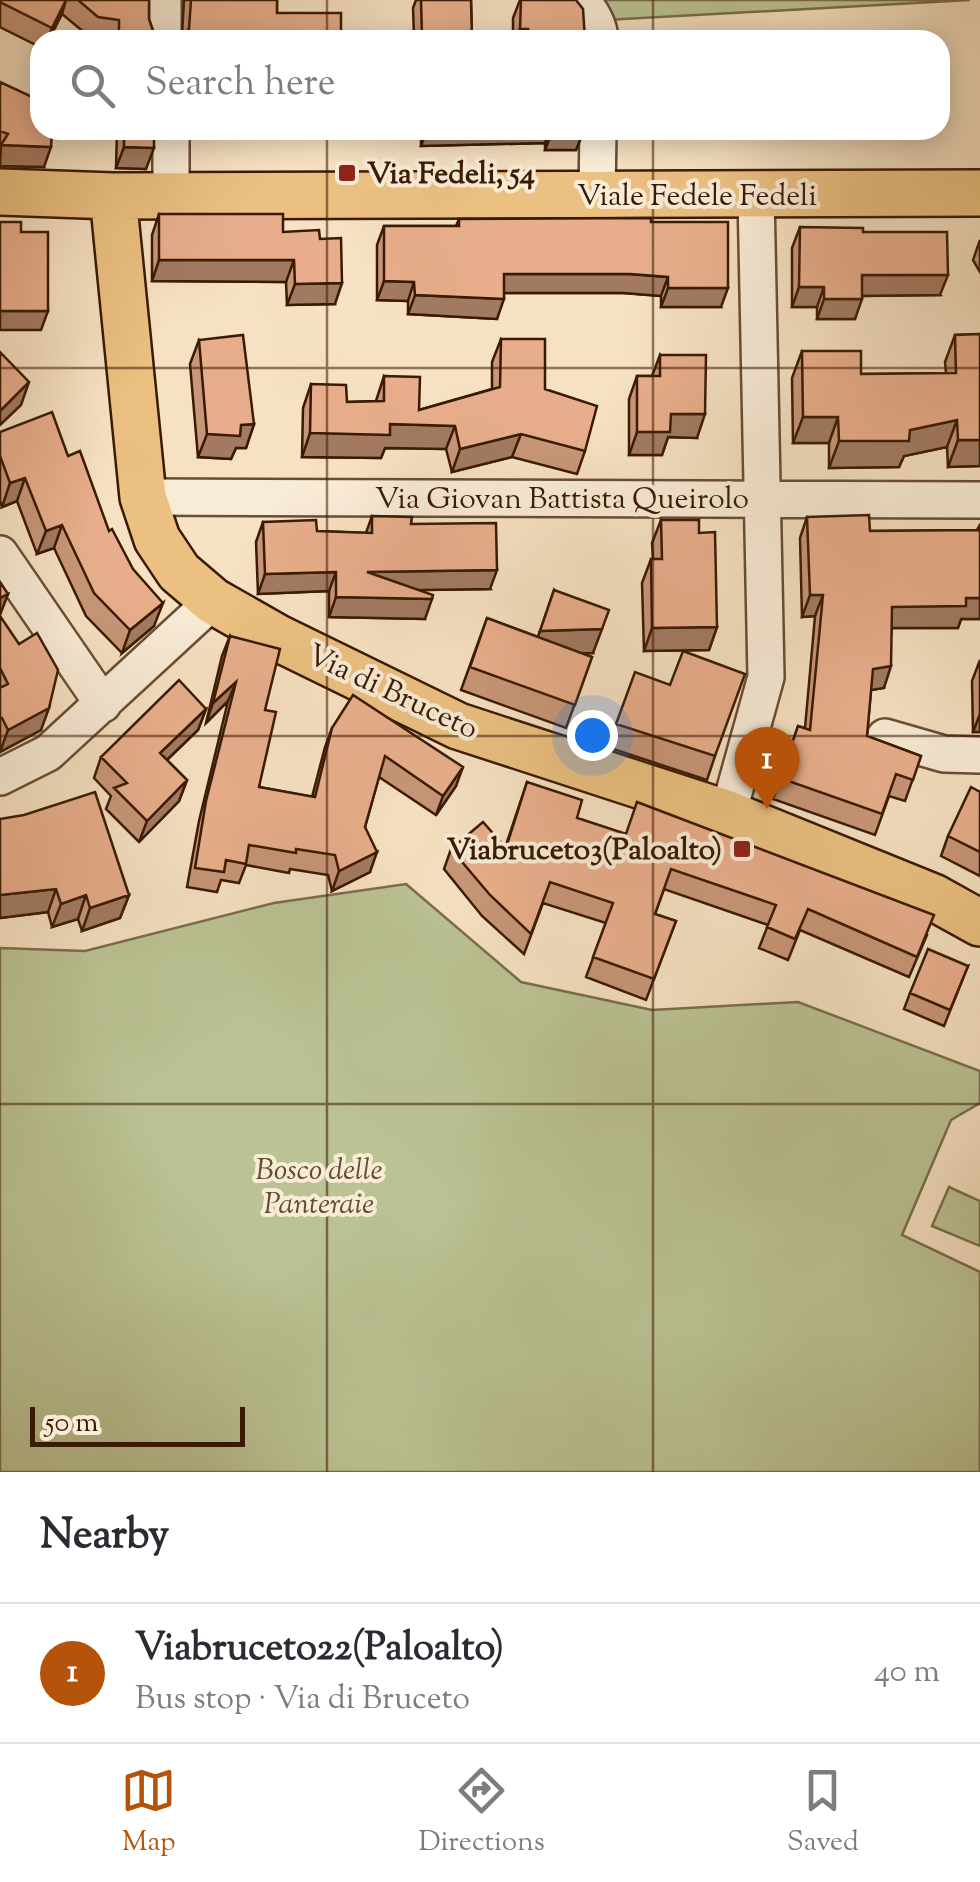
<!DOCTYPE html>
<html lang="en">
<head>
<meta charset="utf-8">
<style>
  body { margin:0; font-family:"Sorts Mill Goudy",serif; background:#f2f2f3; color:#2b2b33 }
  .scale { position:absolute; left:30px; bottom:25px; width:215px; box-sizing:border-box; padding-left:10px; border:5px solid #3a1a04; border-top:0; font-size:28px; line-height:35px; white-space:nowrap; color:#3a1a04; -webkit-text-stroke:8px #f9ecd7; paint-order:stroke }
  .you { position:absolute; left:592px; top:735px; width:35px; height:35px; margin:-25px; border:8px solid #fff; border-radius:50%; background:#1a73e8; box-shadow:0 0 0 15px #1a73e833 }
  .badge { display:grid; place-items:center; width:65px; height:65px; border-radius:50%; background:#b45309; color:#fff; font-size:32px; font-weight:700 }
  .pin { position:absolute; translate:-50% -82px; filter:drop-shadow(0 2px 5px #0008) }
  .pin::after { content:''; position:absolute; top:52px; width:35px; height:30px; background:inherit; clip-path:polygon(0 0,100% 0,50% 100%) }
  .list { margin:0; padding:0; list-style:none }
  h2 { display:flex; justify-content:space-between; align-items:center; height:130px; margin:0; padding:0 40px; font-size:42px }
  h2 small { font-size:32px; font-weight:400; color:#7c7c81 }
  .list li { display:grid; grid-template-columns:65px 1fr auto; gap:30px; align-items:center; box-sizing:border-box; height:140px; padding:0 40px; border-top:2px solid #e1e1e2 }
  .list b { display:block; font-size:38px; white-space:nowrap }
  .list p { margin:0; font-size:32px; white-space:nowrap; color:#7c7c81 }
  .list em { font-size:32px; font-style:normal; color:#7c7c81 }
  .icon { flex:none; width:55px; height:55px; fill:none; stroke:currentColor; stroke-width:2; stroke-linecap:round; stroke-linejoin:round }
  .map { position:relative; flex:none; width:980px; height:1472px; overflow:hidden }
  .search { position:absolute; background:#fff; box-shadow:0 5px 25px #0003; left:30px; right:30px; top:30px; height:110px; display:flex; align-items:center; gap:25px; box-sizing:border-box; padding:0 35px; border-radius:30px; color:#7c7c81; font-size:38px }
  .sheet { height:270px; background:#fff }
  nav { display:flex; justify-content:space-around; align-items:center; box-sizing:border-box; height:140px; border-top:2px solid #e1e1e2; background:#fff; font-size:28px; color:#7c7c81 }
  nav a { display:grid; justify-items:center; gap:5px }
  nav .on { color:#b45309 }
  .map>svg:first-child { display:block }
  .green { fill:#bbc394; stroke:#7a6e4c; stroke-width:2.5 }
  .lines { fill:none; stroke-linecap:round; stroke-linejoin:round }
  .minor-casing { stroke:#694c34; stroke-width:40 }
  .major-casing { stroke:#3a1a04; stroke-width:50 }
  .minor { stroke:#f9ecd7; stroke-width:35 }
  .major { stroke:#ebc081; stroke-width:45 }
  .wall { fill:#c89678; stroke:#3a1a04; stroke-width:2.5 }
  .shaded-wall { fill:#a27a61; stroke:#3a1a04; stroke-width:2.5 }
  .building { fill:#e8ae8b; stroke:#3a1a04; stroke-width:2.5 }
  .grid { fill:none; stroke:#3a1a04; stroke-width:2.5; stroke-opacity:0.55 }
  .poi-dot { fill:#8f2418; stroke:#f9ecd7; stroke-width:4 }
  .labels { text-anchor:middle; stroke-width:8; stroke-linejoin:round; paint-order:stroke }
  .poi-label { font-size:30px; font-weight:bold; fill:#3a1a04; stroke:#f9ecd7; text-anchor:start }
  .street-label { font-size:30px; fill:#3a1a04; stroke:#f9ecd7 }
  .park-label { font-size:30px; font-style:italic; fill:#614d2f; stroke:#f9ecd7 }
</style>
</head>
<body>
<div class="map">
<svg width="980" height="1472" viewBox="0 0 980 1472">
  <rect width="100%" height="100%" fill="#f6e1c2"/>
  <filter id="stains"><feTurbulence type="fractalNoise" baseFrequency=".002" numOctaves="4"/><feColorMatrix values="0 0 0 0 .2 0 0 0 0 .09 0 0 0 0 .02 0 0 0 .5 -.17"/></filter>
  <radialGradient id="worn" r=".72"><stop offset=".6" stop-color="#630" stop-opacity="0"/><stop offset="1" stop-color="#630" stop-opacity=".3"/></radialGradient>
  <path class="green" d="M603,0H970L606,20Z
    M406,884L521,982L652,1010L798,1002L980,1071V1103L951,1120L902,1235L980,1272V1472H0V948L85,951L274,903Z
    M949,1187L980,1201V1246L932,1226Z"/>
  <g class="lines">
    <g class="minor-casing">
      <path id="minor" d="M579,0C590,8 600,26 600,40
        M163,40V0
        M171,130V196
        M597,196L598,130
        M143,497L980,500
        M0,554L103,704
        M885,737L944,754L980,755
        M0,777L48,753L213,601
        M728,814L766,677L756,195"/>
    </g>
    <g class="major-casing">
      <path id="major" d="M0,192L113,196L980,193
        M113,196L143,497L157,539L179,572L213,601L278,638L458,726L728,814L933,897L980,923"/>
    </g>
    <use href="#minor" class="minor"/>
    <use href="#major" class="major"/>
  </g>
  <path class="wall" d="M0,0H149V19L153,31L161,38H180L182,36L184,0H277V13L341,34L414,36L413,8L416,0H471L472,40H105L91,38L62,14L49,40H40V47L0,27Z
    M520,0H521L585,40H513V18Z
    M0,82L44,167L0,166Z
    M110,130H154L146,169L116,168L117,130Z
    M421,130H584L576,150H545V143L421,146Z
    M159,214L283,232L320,239L335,304L287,305L286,282L152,281V235Z
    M459,219L651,222L721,307H661V296L623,293H504L497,319L408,314V301L377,300V245L384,226H456Z
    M800,227L863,232L940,295L862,296L855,319H817V307H792V248Z
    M980,240V272L973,260Z
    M980,334V466L948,467L947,447L904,456L899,467L829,468V443H793L792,378L802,351L861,374L946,373L945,362L955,335Z
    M501,339L545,389L585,451L577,474L512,457L452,472L446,449L385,448L381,458L302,457L303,408L311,384L347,402L376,401L384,376L419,410L492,389V362Z
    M199,340L254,424L246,448H236L231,459L198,457L190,364Z
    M660,355L697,438L668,437L662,455H629V399L637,376H652Z
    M0,432L68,456L109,531L154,626L122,653L86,616L54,548L37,554L17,501L2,507L0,501Z
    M372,516L411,524L490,589L420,590L425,619L329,617V591L258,594L256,542L263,522L317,531L366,533Z
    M807,517L870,531L977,530L980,525V619H961L958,628H892L884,688L871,690L867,736L921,756L905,801L889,796L875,835L773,799L798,726L805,728L815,616L802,617L800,538Z
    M661,520L717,627L709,650L644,651L642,583L651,559H653L652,543Z
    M554,590L593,653H582L592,657L566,728L461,690L487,618L538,637Z
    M0,616L41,730L0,752Z
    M230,636L265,710L259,787L312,797L325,747L332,728L456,786L436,815L379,777L365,827L370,872L332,891L328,875L290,869L289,873L246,865L239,883L221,880L217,892L187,887L199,821L228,701L206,723L222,656Z
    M980,660V732H973L972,681Z
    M670,685L715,756L707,780L607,747L616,724Z
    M206,709L198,730L167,760L187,780L179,801L139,842L106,809L111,796L94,778L101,757Z
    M527,782L577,818L927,935L909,977L800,930L788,960L759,948L768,925L664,889L655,914L676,921L646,1000L586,977L606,923L543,903L524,954L482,916L444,869L451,849L505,848Z
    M980,792V876L941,856L948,836Z
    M0,819L129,895L120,918L82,931L78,919L52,927L48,912L0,918Z
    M968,966L944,1026L904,1009L910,993Z"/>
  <path class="shaded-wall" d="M66,0L62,14L47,40L52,28Z
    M520,29H528L524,40H516Z
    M427,130H550L545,143L421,146Z
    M553,130H584L576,150H545Z
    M1,145L51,147L44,167L0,166Z
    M124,147L154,148L146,169L116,168Z
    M159,260H294L286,282L152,281Z
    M504,274H630L668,277L661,296L623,293H497Z
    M862,275H948L940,295L855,296Z
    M384,281L414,282L408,301L377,300Z
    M342,283L335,304L287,305L295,284Z
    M799,287H824L817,307H792Z
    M668,288H728L721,307H661Z
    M415,295L504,299L497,319L408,314Z
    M824,299H862L855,319H817Z
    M0,311H48L41,330H0Z
    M29,382L21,405L0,425V411Z
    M671,414H705L697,438L668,437L662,455H629L637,432Z
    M803,417H838L829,443H793Z
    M957,420L947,447L904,456L899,467L829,468L839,441L910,430Z
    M254,424L246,448H236L231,459L198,457L207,434L241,425Z
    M390,424L455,426L446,449L385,448L381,458L302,457L310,433Z
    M521,434L512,457L452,472L460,449Z
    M958,440H980V466L948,467Z
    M25,478L17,501L2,507L10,483Z
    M62,525L54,548L37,554L46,531Z
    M497,570L490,589L360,591L367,572Z
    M336,572L329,591L258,594L265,574Z
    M8,594L0,615V598Z
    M810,595H823L815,616L802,617Z
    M336,597L432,599L425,619L329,617Z
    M966,598H980V619H961L958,628H884L892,607Z
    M163,603L154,626L122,653L130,630Z
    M717,627L709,650L644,651L652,628Z
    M602,629L593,653L532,654L540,631Z
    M891,666L884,688L865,691L873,669Z
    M236,682L228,701L206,723L213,703Z
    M49,708L41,730L0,752L8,730Z
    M206,709L198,730L152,774L160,753Z
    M980,714V732H973Z
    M463,767L456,786L436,815L443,796Z
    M187,780L179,801L139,842L147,821Z
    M377,852L370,872L332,891L339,871Z
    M56,889L48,912L0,918V895Z
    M86,895L78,919L52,927L61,904Z
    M129,895L120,918L82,931L90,908Z"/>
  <path class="building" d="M0,0H66L52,28L0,2Z
    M78,0H149V19L153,31L161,38H180L189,29L191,0H277V13H341V34L422,36L421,0H471L472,40H119V20L98,17Z
    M521,0H576L583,9L585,40H528V29H520Z
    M0,82L32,97L40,85V130H52L51,147L1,145L8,134L0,131Z
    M124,130H154V148L124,147Z
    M159,214H283V232L319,230L320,239L341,238L342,283L295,284L294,260H159Z
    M651,218V222H728V288H668V277L630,274H504V299L415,295L414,282L384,281V226H459V219Z
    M0,222H21V232H48V311H0Z
    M800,227L863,228V232H947L948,275H862V299H824V287H799Z
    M980,334V440H958L957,420L910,430L909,441H839L838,417H803L802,351H861V374L956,373L955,335Z
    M243,335L254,424L241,425L240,436L207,434L199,340Z
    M501,339H545V389L597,406L585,451L521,434L460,449L455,426L390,424V435L310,433L311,384L346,385L347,402L384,401V376L420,377L419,410L500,387Z
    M0,352L29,382L0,411Z
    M660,355H706L705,414H671L670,432H637V376H660Z
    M52,412L68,456L80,451L109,531L112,529L133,569L163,603L130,630L94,593L62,525L46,531L25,478L10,483L0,456V432Z
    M869,515L870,531L979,530L980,525V598H966V606L892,607L891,666L873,669L867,736L921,756L913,780L896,774L882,814L780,778L798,726L810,730L823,595H810L807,517Z
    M372,516L412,517L411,524L496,523L497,570L367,572L433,595L432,599L336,597V572L265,574L263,522L316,520L317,531L372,533Z
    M661,520H699V533L715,532L717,627L652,628L651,559H662Z
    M0,582L8,594L0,598Z
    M554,590L609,610L602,629L540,631Z
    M0,616L19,644L37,633L58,670L49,708L8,730L2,718H0V688L8,684L0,668Z
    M487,618L592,657L575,705L470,667Z
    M230,636L280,649L265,710L276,712L259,787L315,797L332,728L353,695L463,767L443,796L385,756L365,827L377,852L339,871L335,855L296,849V853L249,845L246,864L226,860L224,872L195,868L206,801L236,682L213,703Z
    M683,651L745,674L715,756L616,724L635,672L670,685Z
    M179,680L206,709L160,753L187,780L147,821L114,788L127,783L101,757Z
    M527,782L582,800L577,818L626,834L637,802L934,915L917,957L808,909L795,939L767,927L776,905L671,869L655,914L676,921L654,979L593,957L613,903L550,882L531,934L490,895L451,849L483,822L506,848Z
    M971,787L980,792V852L948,836Z
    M95,792L129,895L90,908L86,895L61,904L56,889L0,895V819L24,815Z
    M928,949L968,966L950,1010L910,993Z"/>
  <path class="grid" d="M327,0V40M653,0V40M327,130V1472M653,130V1472M0,368H980M0,736H980M0,1104H980"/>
  <g class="poi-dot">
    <rect x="337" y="163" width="20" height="20" rx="5"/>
    <rect x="732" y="839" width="20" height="20" rx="5"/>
  </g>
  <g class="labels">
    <g class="poi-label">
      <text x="367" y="183">Via Fedeli, 54</text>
      <text x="722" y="859" text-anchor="end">Viabruceto3(Paloalto)</text>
    </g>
    <g class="street-label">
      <text x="697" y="205">Viale Fedele Fedeli</text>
      <text x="562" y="508">Via Giovan Battista Queirolo</text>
      <text transform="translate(393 691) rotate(25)" y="10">Via di Bruceto</text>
    </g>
    <g class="park-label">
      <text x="319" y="1179">Bosco delle<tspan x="319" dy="34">Panteraie</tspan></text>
    </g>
  </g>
  <rect width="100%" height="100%" filter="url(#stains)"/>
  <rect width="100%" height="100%" fill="url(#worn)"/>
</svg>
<div class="scale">50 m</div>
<div class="you"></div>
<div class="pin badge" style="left:767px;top:809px">1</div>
<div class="search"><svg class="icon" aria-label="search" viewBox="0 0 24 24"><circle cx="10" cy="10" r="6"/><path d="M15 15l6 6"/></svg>Search here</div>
</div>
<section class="sheet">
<h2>Nearby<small></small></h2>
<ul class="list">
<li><span class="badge">1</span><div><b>Viabruceto22(Paloalto)</b><p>Bus stop · Via di Bruceto</p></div><em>40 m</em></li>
</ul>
</section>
<nav>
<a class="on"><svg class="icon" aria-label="map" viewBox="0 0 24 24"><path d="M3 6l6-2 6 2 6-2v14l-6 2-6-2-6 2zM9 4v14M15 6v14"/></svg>Map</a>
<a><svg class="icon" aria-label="directions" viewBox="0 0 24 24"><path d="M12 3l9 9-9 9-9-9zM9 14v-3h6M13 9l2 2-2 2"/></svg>Directions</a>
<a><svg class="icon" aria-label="saved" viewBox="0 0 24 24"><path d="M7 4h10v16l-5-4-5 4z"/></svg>Saved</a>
</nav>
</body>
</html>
